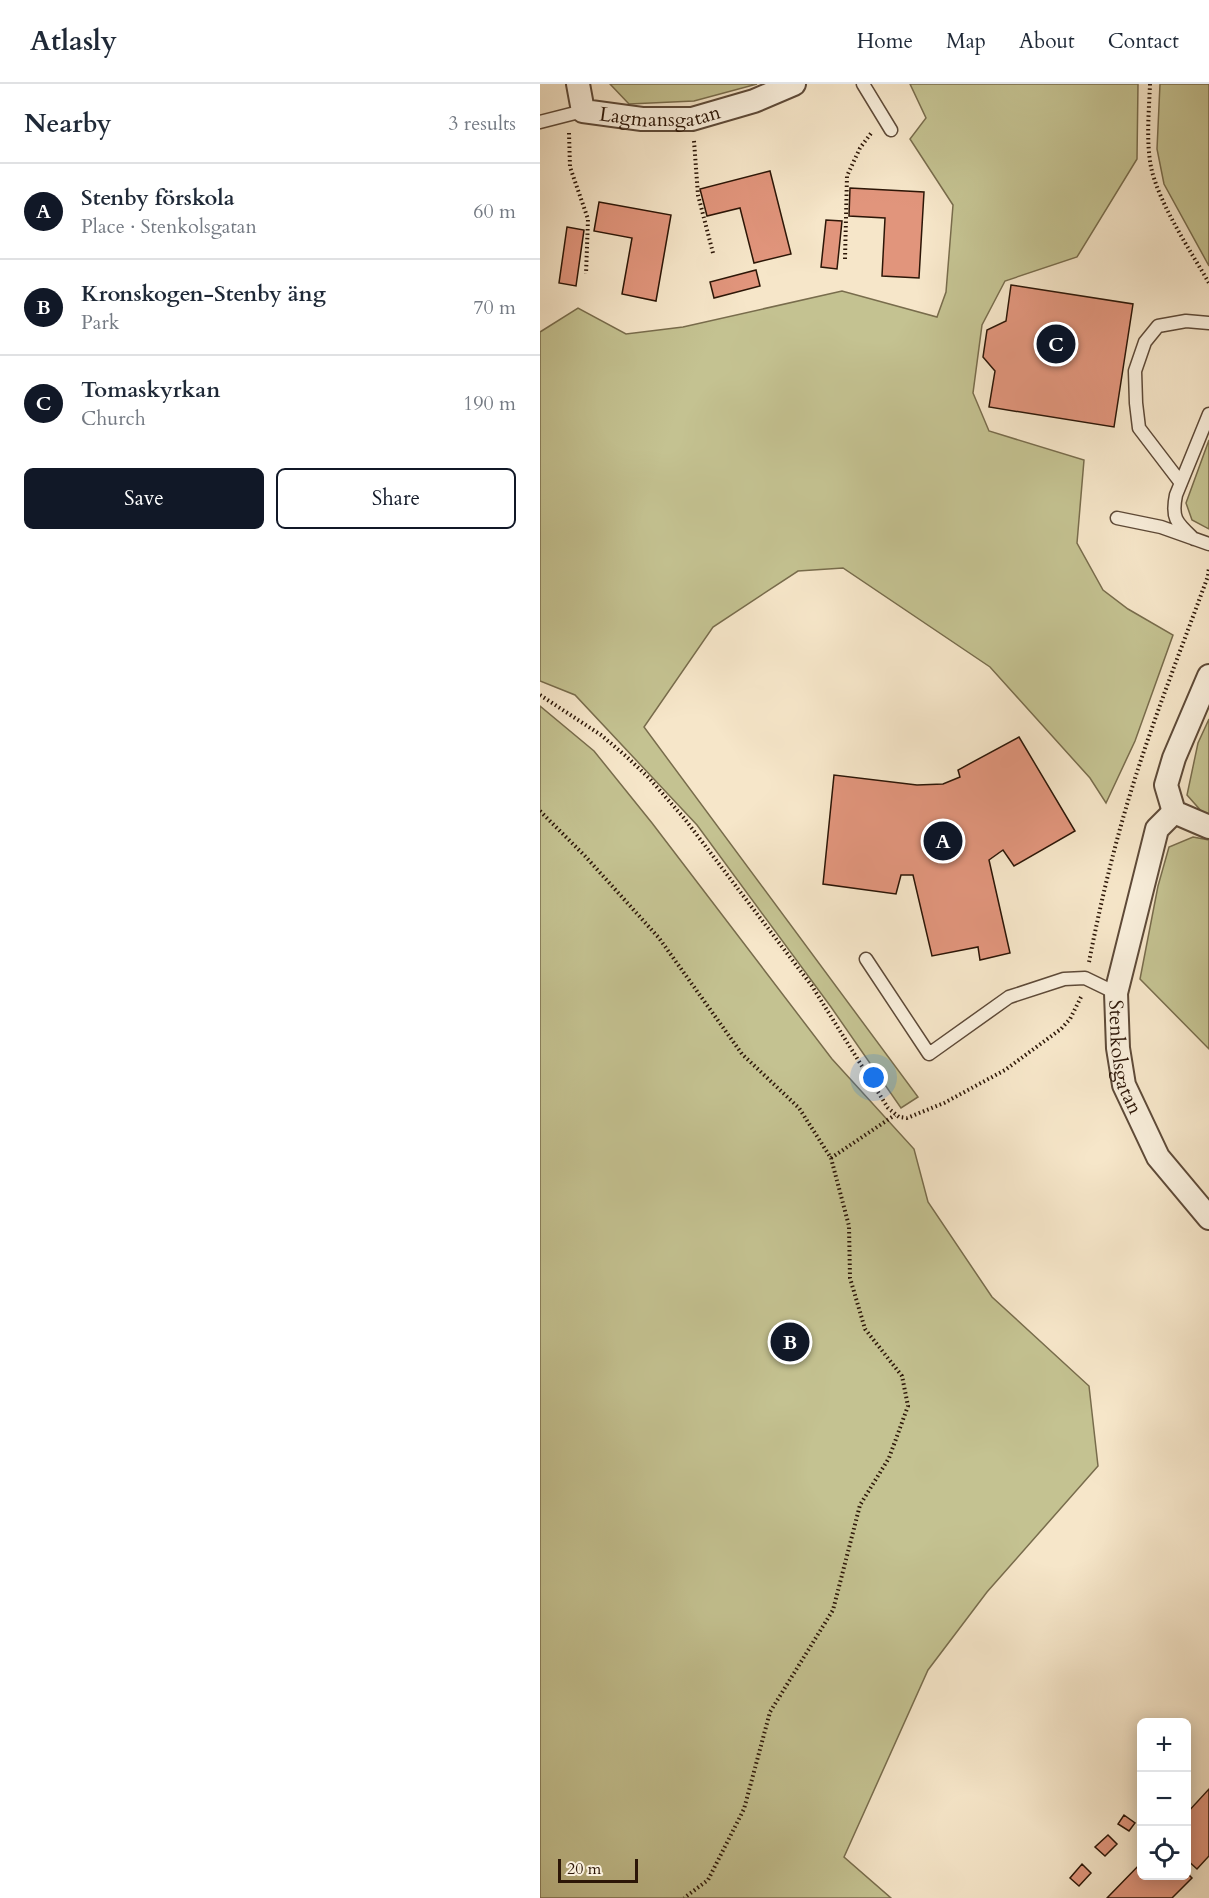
<!DOCTYPE html>
<html lang="en">
<head>
<meta charset="utf-8">
<style>
  body { margin:0; font-family:Cardo,serif; background:#f2f2f3; color:#1f2937 }
  .controls { position:absolute; right:18px; bottom:18px; display:grid; overflow:hidden; border-radius:9px; box-shadow:0 3px 15px #0003 }
  .controls button { width:54px; height:54px; display:grid; place-items:center; padding:0; border:0; border-bottom:2px solid #e0e1e3; background:#fff; color:#1f2937; font:30px sans-serif }
  .scale { position:absolute; left:18px; bottom:15px; width:80px; box-sizing:border-box; padding-left:6px; border:3px solid #2c1607; border-top:0; font-size:16px; line-height:21px; white-space:nowrap; color:#2c1607; -webkit-text-stroke:4px #f9efdc; paint-order:stroke }
  .you { position:absolute; left:334px; top:994px; width:21px; height:21px; margin:-15px; border:4px solid #fff; border-radius:50%; background:#1a73e8; box-shadow:0 0 0 9px #1a73e833 }
  .badge { display:grid; place-items:center; width:39px; height:39px; border-radius:50%; background:#111827; color:#fff; font-size:20px; font-weight:700 }
  .pin { position:absolute; translate:-50% -50%; border:3px solid #fff; box-shadow:0 2px 6px #0006 }
  .list { margin:0; padding:0; list-style:none }
  h2 { display:flex; justify-content:space-between; align-items:center; height:78px; margin:0; padding:0 24px; font-size:26px }
  h2 small { font-size:20px; font-weight:400; color:#747a83 }
  .list li { display:grid; grid-template-columns:39px 1fr auto; gap:18px; align-items:center; box-sizing:border-box; height:96px; padding:0 24px; border-top:2px solid #e0e1e3 }
  .list b { display:block; font-size:22px; white-space:nowrap }
  .list p { margin:0; font-size:20px; white-space:nowrap; color:#747a83 }
  .list em { font-size:20px; font-style:normal; color:#747a83 }
  .actions { display:flex; gap:12px; padding:18px 24px }
  .actions a { flex:1; padding:14px 0; border:2px solid #111827; border-radius:9px; text-align:center; font-size:21px; color:#111827 }
  .actions .main { background:#111827; color:#fff }
  .icon { flex:none; width:33px; height:33px; fill:none; stroke:currentColor; stroke-width:2; stroke-linecap:round; stroke-linejoin:round }
  .map { position:relative; flex:none; width:669px; height:1814px; overflow:hidden }
  header { display:flex; align-items:center; gap:36px; box-sizing:border-box; height:84px; padding:0 30px; background:#fff; border-bottom:2px solid #e0e1e3 }
  header strong { font-size:28px }
  nav { display:flex; gap:33px; margin-inline-start:auto; font-size:21px }
  main { display:flex }
  aside { flex:1; background:#fff }
  .map>svg:first-child { display:block }
  .green { fill:#c4c291; stroke:#786c4c; stroke-width:1.5 }
  .building { fill:#e1957c; stroke:#2c1607; stroke-width:1.5 }
  .lines { fill:none; stroke-linecap:round; stroke-linejoin:round }
  .lane-casing { stroke:#5e4a38; stroke-width:15 }
  .street-casing { stroke:#5e4a38; stroke-width:26 }
  .path { stroke:#2c1607; stroke-width:4; stroke-dasharray:1.5 3; stroke-linecap:butt }
  .lane { stroke:#f9efdc; stroke-width:12 }
  .street { stroke:#f9efdc; stroke-width:22 }
  .labels { text-anchor:middle; stroke-width:4.5; stroke-linejoin:round; paint-order:stroke }
  .street-label { font-size:20px; fill:#2c1607; stroke:#f9efdc }
</style>
</head>
<body>
<header>
<strong>Atlasly</strong>
<nav><a>Home</a><a>Map</a><a>About</a><a>Contact</a></nav>
</header>
<main>
<aside>
<h2>Nearby<small>3 results</small></h2>
<ul class="list">
<li><span class="badge">A</span><div><b>Stenby förskola</b><p>Place · Stenkolsgatan</p></div><em>60 m</em></li>
<li><span class="badge">B</span><div><b>Kronskogen-Stenby äng</b><p>Park</p></div><em>70 m</em></li>
<li><span class="badge">C</span><div><b>Tomaskyrkan</b><p>Church</p></div><em>190 m</em></li>
</ul>
<div class="actions"><a class="main">Save</a><a>Share</a></div>
</aside>
<div class="map">
<svg width="669" height="1814" viewBox="0 0 669 1814">
  <rect width="100%" height="100%" fill="#f6e6c9"/>
  <filter id="stains"><feTurbulence type="fractalNoise" baseFrequency=".00333" numOctaves="4"/><feColorMatrix values="0 0 0 0 .2 0 0 0 0 .09 0 0 0 0 .02 0 0 0 .5 -.17"/></filter>
  <radialGradient id="worn" r=".72"><stop offset=".6" stop-color="#630" stop-opacity="0"/><stop offset="1" stop-color="#630" stop-opacity=".3"/></radialGradient>
  <path class="green" d="M70,0H217L154,17L89,20Z
    M370,0H598L597,75L537,173L465,197L442,241L433,309L449,347L544,376L537,459L563,506L588,525L633,551L595,657L566,719L550,694L450,583L303,484L258,487L173,543L104,643L378,1013L361,1024L291,923L157,741L35,611L0,597V248L38,224L86,250L143,243L302,207L397,233L406,208L413,121L370,55L386,34Z
    M620,0H669V182L624,100L617,65Z
    M669,356V445L652,436L646,419Z
    M0,622L54,667L112,739L292,975L374,1065L388,1118L452,1213L549,1302L558,1382L447,1508L388,1586L304,1773L351,1814H0Z
    M669,635V731L663,729L647,711L658,659Z
    M653,753L669,756V965L600,895L618,802L629,763Z"/>
  <path class="building" d="M230,87L251,170L214,179L200,124L167,132L160,105Z
    M310,104L384,108L379,194L342,192L345,134L309,132Z
    M59,118L131,131L116,217L82,210L92,154L54,147Z
    M286,136L302,137L297,185L281,183Z
    M27,143L44,146L36,202L19,199Z
    M216,186L220,202L174,214L170,198Z
    M471,201L593,220L574,343L449,323L455,287L443,273L447,246L466,237Z
    M479,653L535,747L474,782L463,766L449,776L470,869L440,876L438,863L392,872L373,791H361L356,810L283,800L294,691L377,701L403,700L420,693L418,686Z
    M669,1705V1772L657,1785L646,1775V1730Z
    M584,1731L595,1739L589,1747L578,1740Z
    M568,1751L577,1760L565,1772L555,1763Z
    M602,1778V1792H646V1788L652,1794L632,1814H567Z
    M542,1780L551,1789L539,1802L530,1794Z"/>
  <g class="lines">
    <g class="lane-casing">
      <path id="lane" d="M323,0L351,46
        M0,38L43,27
        M641,399L599,344L596,319L595,287L605,258L618,242L646,237L669,239
        M577,434L621,443L669,460
        M654,455C637,439 631,435 636,411L669,330
        M326,875L389,970L469,913L524,895L545,894L576,909"/>
    </g>
    <g class="street-casing">
      <g id="street">
        <path id="s1" d="M38,0L43,27L102,35H152L214,17L254,0"/>
        <path d="M669,592L634,674L626,701L634,728L669,743"/>
        <path id="s2" d="M634,728L617,745L576,909L578,964L584,1001L618,1073L669,1134"/>
      </g>
    </g>
    <path class="path" d="M610,0C609,27 606,57 611,83C619,120 650,166 669,199
      M29,49L30,83L48,135L46,190
      M154,57L158,111L173,169
      M305,175L307,92L320,64L332,48
      M0,611L61,651L87,673L109,694L144,734L272,902L348,1024L359,1033L367,1034L404,1019L465,986L521,945L530,935L542,911
      M0,727L45,772L119,854L202,970L259,1024L291,1074L309,1142L310,1194L325,1245L362,1292L368,1322L349,1374L320,1421L293,1526L230,1628L204,1725L168,1796L144,1814
      M549,878C562,811 578,746 599,682C620,618 645,555 668,492L669,483
      M291,1074L355,1031"/>
    <use href="#lane" class="lane"/>
    <use href="#street" class="street"/>
  </g>
  <g class="labels">
    <g class="street-label">
      <text dy="7" stroke="none"><textPath href="#s1" startOffset="105">Lagmansgatan</textPath></text>
      <text dy="7" stroke="none"><textPath href="#s2" startOffset="258">Stenkolsgatan</textPath></text>
    </g>
  </g>
  <rect width="100%" height="100%" filter="url(#stains)"/>
  <rect width="100%" height="100%" fill="url(#worn)"/>
</svg>
<div class="controls">
<button>+</button>
<button>−</button>
<button><svg class="icon" aria-label="locate" viewBox="0 0 24 24"><circle cx="12" cy="12" r="6"/><path d="M12 2v4M12 18v4M2 12h4M18 12h4"/></svg></button>
</div>
<div class="scale">20 m</div>
<div class="you"></div>
<div class="pin badge" style="left:403px;top:757px">A</div>
<div class="pin badge" style="left:250px;top:1258px">B</div>
<div class="pin badge" style="left:516px;top:260px">C</div>
</div>
</main>
</body>
</html>
